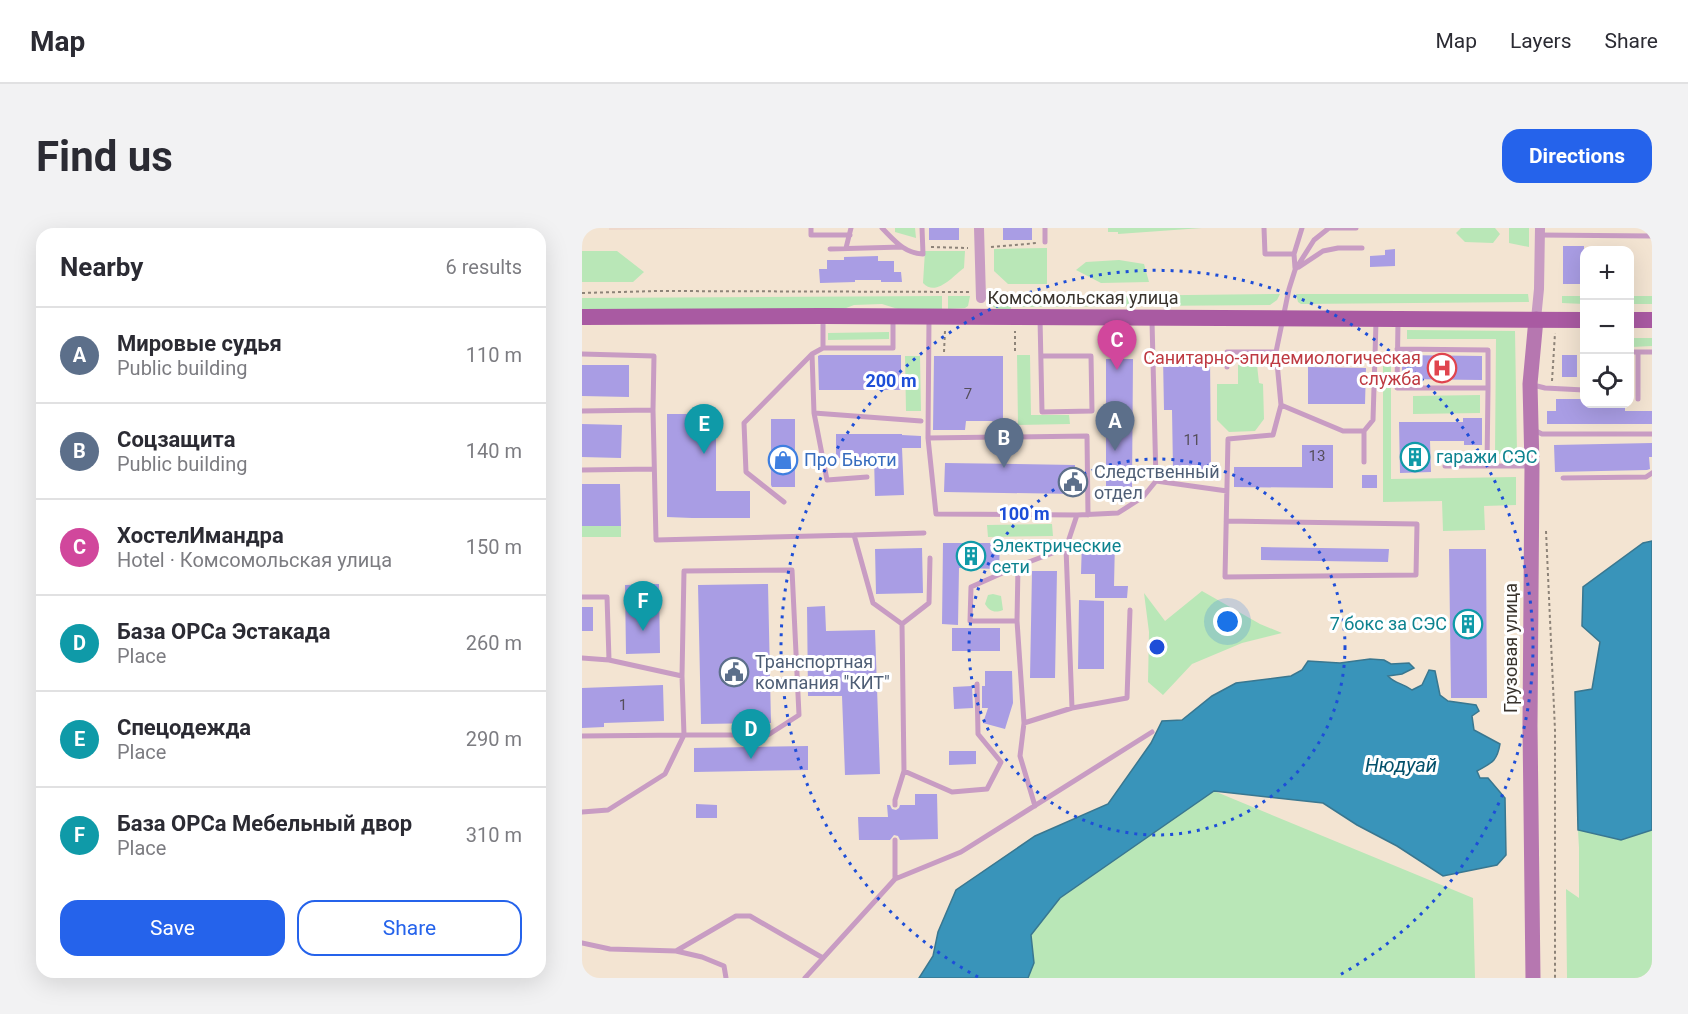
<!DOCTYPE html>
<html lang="en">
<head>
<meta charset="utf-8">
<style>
  body { margin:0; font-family:Roboto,sans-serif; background:#f2f2f3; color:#2b2b33 }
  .controls { position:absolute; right:18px; top:18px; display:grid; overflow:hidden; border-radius:12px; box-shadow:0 6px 24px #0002 }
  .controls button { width:54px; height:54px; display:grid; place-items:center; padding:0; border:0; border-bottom:2px solid #e1e1e2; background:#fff; color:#2b2b33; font:30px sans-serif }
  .you { position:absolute; left:646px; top:394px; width:21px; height:21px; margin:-15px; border:4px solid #fff; border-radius:50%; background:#1a73e8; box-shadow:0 0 0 9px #1a73e833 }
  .badge { display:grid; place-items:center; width:39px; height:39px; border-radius:50%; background:#2563eb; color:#fff; font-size:20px; font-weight:700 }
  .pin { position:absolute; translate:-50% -50px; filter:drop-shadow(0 2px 3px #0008) }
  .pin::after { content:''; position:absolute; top:32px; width:21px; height:18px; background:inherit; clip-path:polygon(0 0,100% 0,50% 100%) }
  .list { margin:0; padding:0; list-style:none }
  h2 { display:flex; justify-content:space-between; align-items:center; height:78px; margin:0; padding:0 24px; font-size:26px }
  h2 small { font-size:20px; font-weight:400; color:#7c7c81 }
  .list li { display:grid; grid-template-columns:39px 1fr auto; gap:18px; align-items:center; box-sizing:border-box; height:96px; padding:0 24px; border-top:2px solid #e1e1e2 }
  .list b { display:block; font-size:22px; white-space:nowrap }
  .list p { margin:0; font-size:20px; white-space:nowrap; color:#7c7c81 }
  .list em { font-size:20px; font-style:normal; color:#7c7c81 }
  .actions { display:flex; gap:12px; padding:18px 24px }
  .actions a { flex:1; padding:14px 0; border:2px solid #2563eb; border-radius:18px; text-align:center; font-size:21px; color:#2563eb }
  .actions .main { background:#2563eb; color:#fff }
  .icon { flex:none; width:33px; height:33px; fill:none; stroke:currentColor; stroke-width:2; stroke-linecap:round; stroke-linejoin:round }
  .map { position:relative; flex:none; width:1070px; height:750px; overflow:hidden; border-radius:18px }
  header { display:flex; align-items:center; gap:36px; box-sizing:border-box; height:84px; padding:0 30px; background:#fff; border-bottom:2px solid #e1e1e2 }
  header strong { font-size:28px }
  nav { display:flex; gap:33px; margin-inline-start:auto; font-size:21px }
  .intro { display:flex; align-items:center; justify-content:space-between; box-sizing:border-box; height:144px; padding:0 36px }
  h1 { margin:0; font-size:42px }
  .button { padding:15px 27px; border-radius:18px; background:#2563eb; color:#fff; font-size:21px; font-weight:700 }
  main { display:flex; gap:36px; padding:0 36px }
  aside { flex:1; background:#fff; border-radius:18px; box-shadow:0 6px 24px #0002 }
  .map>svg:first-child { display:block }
  .education { fill:#eed8cb }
  .green { fill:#b9e7b7 }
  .water { fill:#3994ba; stroke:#397790; stroke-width:1.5 }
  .building { fill:#a99de4 }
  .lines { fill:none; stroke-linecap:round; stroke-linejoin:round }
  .path { stroke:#8d8378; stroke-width:2; stroke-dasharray:3 3; stroke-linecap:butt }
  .lane { stroke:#c89cc3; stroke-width:5 }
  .street { stroke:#c89cc3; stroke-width:10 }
  .secondary { stroke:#b677b0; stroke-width:15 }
  .primary { stroke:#a95aa2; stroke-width:16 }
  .ring { fill:none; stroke:#1d4ed8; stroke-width:3; stroke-dasharray:3 6 }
  .labels { text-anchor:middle; stroke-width:6; stroke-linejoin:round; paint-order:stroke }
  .number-label { font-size:15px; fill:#554e5b }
  .street-label { font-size:18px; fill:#39332d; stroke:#fff }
  .health-label { font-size:18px; fill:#be3a42; stroke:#fff; text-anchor:end }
  .culture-label { font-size:18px; fill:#0d838f; stroke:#fff; text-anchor:start }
  .shop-label { font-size:18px; fill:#366cbe; stroke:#fff; text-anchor:start }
  .service-label { font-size:18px; fill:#4e5e75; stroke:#fff; text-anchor:start }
  .water-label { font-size:20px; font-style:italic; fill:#04516c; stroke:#fff }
  .centre { fill:#1d4ed8; stroke:#fff; stroke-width:3 }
  .ring-label { font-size:18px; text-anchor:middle; font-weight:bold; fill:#1d4ed8; stroke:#fff; stroke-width:6; stroke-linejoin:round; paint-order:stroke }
</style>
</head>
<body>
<header>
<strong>Map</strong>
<nav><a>Map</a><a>Layers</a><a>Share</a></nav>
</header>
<div class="intro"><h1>Find us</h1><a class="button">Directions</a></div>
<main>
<aside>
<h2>Nearby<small>6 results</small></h2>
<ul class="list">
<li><span class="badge" style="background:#5c6f8a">A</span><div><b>Мировые судья</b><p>Public building</p></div><em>110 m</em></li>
<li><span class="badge" style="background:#5c6f8a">B</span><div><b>Соцзащита</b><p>Public building</p></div><em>140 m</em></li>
<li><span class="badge" style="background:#d1479c">C</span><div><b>ХостелИмандра</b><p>Hotel · Комсомольская улица</p></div><em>150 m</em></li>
<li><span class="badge" style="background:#0f9aa8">D</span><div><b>База ОРСа Эстакада</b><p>Place</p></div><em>260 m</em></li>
<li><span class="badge" style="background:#0f9aa8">E</span><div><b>Спецодежда</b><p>Place</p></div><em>290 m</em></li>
<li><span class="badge" style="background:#0f9aa8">F</span><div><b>База ОРСа Мебельный двор</b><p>Place</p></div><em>310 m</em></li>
</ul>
<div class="actions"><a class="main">Save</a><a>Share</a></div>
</aside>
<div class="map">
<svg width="1070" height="750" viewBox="0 0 1070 750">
  <rect width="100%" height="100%" fill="#f3e4d2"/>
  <path class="education" d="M27,0H169L27,2Z"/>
  <path class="green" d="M313,0H333L334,10L313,4Z
    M526,0H620L536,6V4H526Z
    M879,0H913L918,6L911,15L883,14L874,5Z
    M927,0H947V19L927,15Z
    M465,20V56H426L412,43V21Z
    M0,23H35L62,44L51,54H0Z
    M343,23H383L382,40C370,49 354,69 341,55Z
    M537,32L562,36L567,54L519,55L494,42L504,34Z
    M698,66L695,72L688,77L437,79V69Z
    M714,66H946L947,74L719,76L716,74Z
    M360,68V81H316L300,76L272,77L259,82H0V70Z
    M366,68H388L386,78L383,80L366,81Z
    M980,68H1002V76L980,75Z
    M1048,68H1070V76H1048Z
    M408,69H429V81H415L410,78Z
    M825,102L933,103L935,226H913L914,111H825Z
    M307,104V111L246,112V105Z
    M1048,110H1070V118L1050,119L1048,117Z
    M435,127H448L449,187H487L488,196L436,197Z
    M323,128H338L339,183H324Z
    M801,128H809V251L934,249V277L902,278L903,302L861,303L860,273L801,274Z
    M656,137H675L677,155L681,156L682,191L673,203L647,204L635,192V156H656Z
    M898,167V185L831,186V168Z
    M470,296L471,308L406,309L405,297Z
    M0,298H39V309H0Z
    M620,363L678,396L700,405L660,415L610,436L581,467L566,454L567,404L562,365L583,393Z
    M411,366L419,368L421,382C413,385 408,384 403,376L406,367Z
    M632,563L891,670L893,750H446L452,735L449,707L478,670Z
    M996,602L1039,612L1070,602V750H985L984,661L997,670V620Z"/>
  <path class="water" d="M1070,313V602L1039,612L996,602L993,464L1010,461L1018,414L1000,398L1001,359L1061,315Z
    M788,431L802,432L809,436L827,435L832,440L820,446L806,448C813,456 821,455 830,462L840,457L847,442L853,443L858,467L866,473L894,477L897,483L890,488L892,502L918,516C915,534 909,535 895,543L898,550H906L923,570L924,627L915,637L861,648L815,618L775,597L741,575L632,563L478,670L449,707L452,735L446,750H337L351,728L356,704L374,662L453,608L526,576L569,515L580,493L600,492L630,468L654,455L709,448L720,442L726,433L758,435Z"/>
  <path class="building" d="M347,0H377V12H347Z
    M421,0H450V12H421Z
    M981,18H1002V56H981Z
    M813,21V38L788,39V28L803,27V22Z
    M296,28V33H312V44H319L320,54H299V52H273V54L238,55L237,41H245V32H262V29Z
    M238,127H319V162H237L236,128Z
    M820,127L900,128V152L820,151Z
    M980,127H995V149H980Z
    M352,128H421V193H384L383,202H351Z
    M628,128L629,242H591L590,182H582L581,129Z
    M524,131H551L550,259H524Z
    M0,137H47V169L0,168Z
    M726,139L784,140L783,176H726Z
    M974,171H1002V176H1043V183H1070V196H965V183H974Z
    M85,186H108L110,189L134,188V263H168V290H110L85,289Z
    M881,190H900V217H882V213H848L849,244L818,245L817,194H881Z
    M189,191H213V259H190L189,257Z
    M0,196L40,197L39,230L0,229Z
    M254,206H320V207L339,208V220H320L322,267L293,268L292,230H254Z
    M1070,215V229H1067L1068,241L1065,242L973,244L972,217Z
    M720,217H751V260L652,259V239H720Z
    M363,235L493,237V266L362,264Z
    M780,247H795V260H780Z
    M0,256H38L39,298H0Z
    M500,312H533L532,358H546L545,370H513V346H499Z
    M361,315H418L417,341L377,340L376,397L360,396Z
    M679,319L807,321L806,334L679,332Z
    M340,320L341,365L294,366L293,321Z
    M867,321H904L905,470H869Z
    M450,343H475L473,450H448Z
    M77,356L78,425L44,426L43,357Z
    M186,356L189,495L119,496L116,357Z
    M497,372L522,373V441H496Z
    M243,378L244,403L293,402L298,546L263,547L260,468H226L225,379Z
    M0,379H11V403H0Z
    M370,400H418V423H370Z
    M403,443H430L431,475L423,501L401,495L406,480H400V458H403Z
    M81,457L82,493L22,495V499L0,500V460Z
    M390,458L391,480L372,481L371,459Z
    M226,518V542L112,544V520Z
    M367,523H394V536L367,537Z
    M333,566H355L356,611L318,612L316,608L312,607L308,612H277L276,589H306L305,577H308L310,581L314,582L317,580L318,577H333Z
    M114,576L135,577V590H114Z"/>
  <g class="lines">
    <path class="path" d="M349,19L386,20
      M409,19L455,15
      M0,65L76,63L387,64
      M433,76V64
      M433,123V103
      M362,124L363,103
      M970,153L973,105
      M964,303L973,502V750"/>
    <path class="lane" d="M229,0V7H268
      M300,0C313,13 322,25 341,26L340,0
      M463,0V14
      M682,0L683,26H712
      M774,0H747L732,12L713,42L707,61L694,124L699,177L761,203H782V234
      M958,7L1070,8
      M264,20L269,0
      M248,21L320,19
      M717,39L741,23L756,20H780
      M713,40L712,26L720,0
      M241,90V120H311V90
      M347,90L346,210L354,286L495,287L536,285L561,269L574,253L570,93
      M458,90L460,184L510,183L509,128H459
      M816,93L815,160H906L905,238
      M815,121L906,122V160
      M1048,124H1070
      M1056,124V171
      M0,126L72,128L71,182
      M230,126L232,185L245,252L285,249
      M645,139V124H694
      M951,157L963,160L1002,162
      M0,183L71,182L74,312L272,307L291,375L320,396L322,543L313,572V577
      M232,185L339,193
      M950,201L960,206H1070
      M782,203L791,192L794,94
      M346,210L505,208L506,287
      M863,238H948
      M0,242L72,241
      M981,250L1064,249L1070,245
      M574,253L645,263
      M202,274L164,244L162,195L230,126L241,120
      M495,287L484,320L490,480L545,470L548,382
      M644,293L835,296L834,347L643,349L646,211L691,207L699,177
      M272,307L342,305
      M436,338L435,393L442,495L490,480
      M0,369H25L27,432
      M435,393H388L389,359L436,338L484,320
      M320,396L347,375L348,330
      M0,430L27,432L100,448
      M442,495L438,528L453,578
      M0,508L102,507L100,448L102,343L210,342L217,487L186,507H102L83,546L26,582L0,584
      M322,543L370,564L405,561L419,534L396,506L395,456
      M313,651L379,624L570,504
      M0,715L28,721L94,723L154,688H168L241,730
      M94,723L120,729L142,738L144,750
      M223,750L313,651V612"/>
    <path class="street" d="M397,0L399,70
      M954,91L957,61L958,0"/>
    <path class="secondary" d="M951,750L948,498L950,238L948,156L954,91"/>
    <path class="primary" d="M0,89L241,88L1002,92
      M1048,92H1070"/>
  </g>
  <g class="ring">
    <circle cx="575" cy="419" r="188"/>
    <path d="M396 749A376 376 0 1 1 754 749"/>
  </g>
  <defs>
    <g id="hospital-ring" transform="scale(1.5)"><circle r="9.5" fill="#fff" stroke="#e0444e" stroke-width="1.5"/><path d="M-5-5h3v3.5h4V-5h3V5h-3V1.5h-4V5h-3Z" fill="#e0444e"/></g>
    <g id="building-ring" transform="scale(1.5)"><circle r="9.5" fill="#fff" stroke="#0f9aa8" stroke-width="1.5"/><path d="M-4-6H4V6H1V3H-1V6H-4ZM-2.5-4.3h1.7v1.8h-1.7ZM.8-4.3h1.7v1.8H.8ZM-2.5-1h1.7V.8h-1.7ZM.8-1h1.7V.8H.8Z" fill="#0f9aa8"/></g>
    <g id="shop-ring" transform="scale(1.5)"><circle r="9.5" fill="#fff" stroke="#3f7fe0" stroke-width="1.5"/><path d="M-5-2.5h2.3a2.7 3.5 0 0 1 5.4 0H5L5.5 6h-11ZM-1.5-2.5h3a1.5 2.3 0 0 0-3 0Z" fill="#3f7fe0"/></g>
    <g id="civic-ring" transform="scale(1.5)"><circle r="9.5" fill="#fff" stroke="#5c6f8a" stroke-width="1.5"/><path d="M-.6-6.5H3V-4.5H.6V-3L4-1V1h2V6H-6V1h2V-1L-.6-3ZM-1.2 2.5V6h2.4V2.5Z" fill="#5c6f8a"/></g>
  </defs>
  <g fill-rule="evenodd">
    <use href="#hospital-ring" x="860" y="140"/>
    <use href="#building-ring" x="833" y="229"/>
    <use href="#shop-ring" x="201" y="232"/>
    <use href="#civic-ring" x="491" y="254"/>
    <use href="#building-ring" x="389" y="328"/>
    <use href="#building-ring" x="886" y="396"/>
    <use href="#civic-ring" x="152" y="444"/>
  </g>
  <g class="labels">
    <g class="number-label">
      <text x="386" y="171">7</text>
      <text x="610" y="217">11</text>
      <text x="735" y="233">13</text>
      <text x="41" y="482">1</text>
    </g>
    <g class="street-label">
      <text x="501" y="76">Комсомольская улица</text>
      <text transform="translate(929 420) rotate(-90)" y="6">Грузовая улица</text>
    </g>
    <g class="health-label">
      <text x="839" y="136">Санитарно-эпидемиологическая<tspan x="839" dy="21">служба</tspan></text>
    </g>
    <g class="culture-label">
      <text x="854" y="235">гаражи СЭС</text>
      <text x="410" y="324">Электрические<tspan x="410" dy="21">сети</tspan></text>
      <text x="865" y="402" text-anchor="end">7 бокс за СЭС</text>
    </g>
    <g class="shop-label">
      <text x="222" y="238">Про Бьюти</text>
    </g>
    <g class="service-label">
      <text x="512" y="250">Следственный<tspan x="512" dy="21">отдел</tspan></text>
      <text x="173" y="440">Транспортная<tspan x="173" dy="21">компания "КИТ"</tspan></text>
    </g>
    <g class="water-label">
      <text x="819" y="544">Нюдуай</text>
    </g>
  </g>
  <circle cx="575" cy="419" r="9" class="centre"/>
  <g class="ring-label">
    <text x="309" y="159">200 m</text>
    <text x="442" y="292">100 m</text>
  </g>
</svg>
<div class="controls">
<button>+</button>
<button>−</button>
<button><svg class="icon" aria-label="locate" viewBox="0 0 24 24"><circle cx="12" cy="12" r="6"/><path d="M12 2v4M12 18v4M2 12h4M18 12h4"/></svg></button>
</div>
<div class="you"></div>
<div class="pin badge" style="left:533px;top:223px;background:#5c6f8a">A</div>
<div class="pin badge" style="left:422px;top:240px;background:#5c6f8a">B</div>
<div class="pin badge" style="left:535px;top:142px;background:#d1479c">C</div>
<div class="pin badge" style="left:169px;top:531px;background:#0f9aa8">D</div>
<div class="pin badge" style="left:122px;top:226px;background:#0f9aa8">E</div>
<div class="pin badge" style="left:61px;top:403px;background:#0f9aa8">F</div>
</div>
</main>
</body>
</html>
